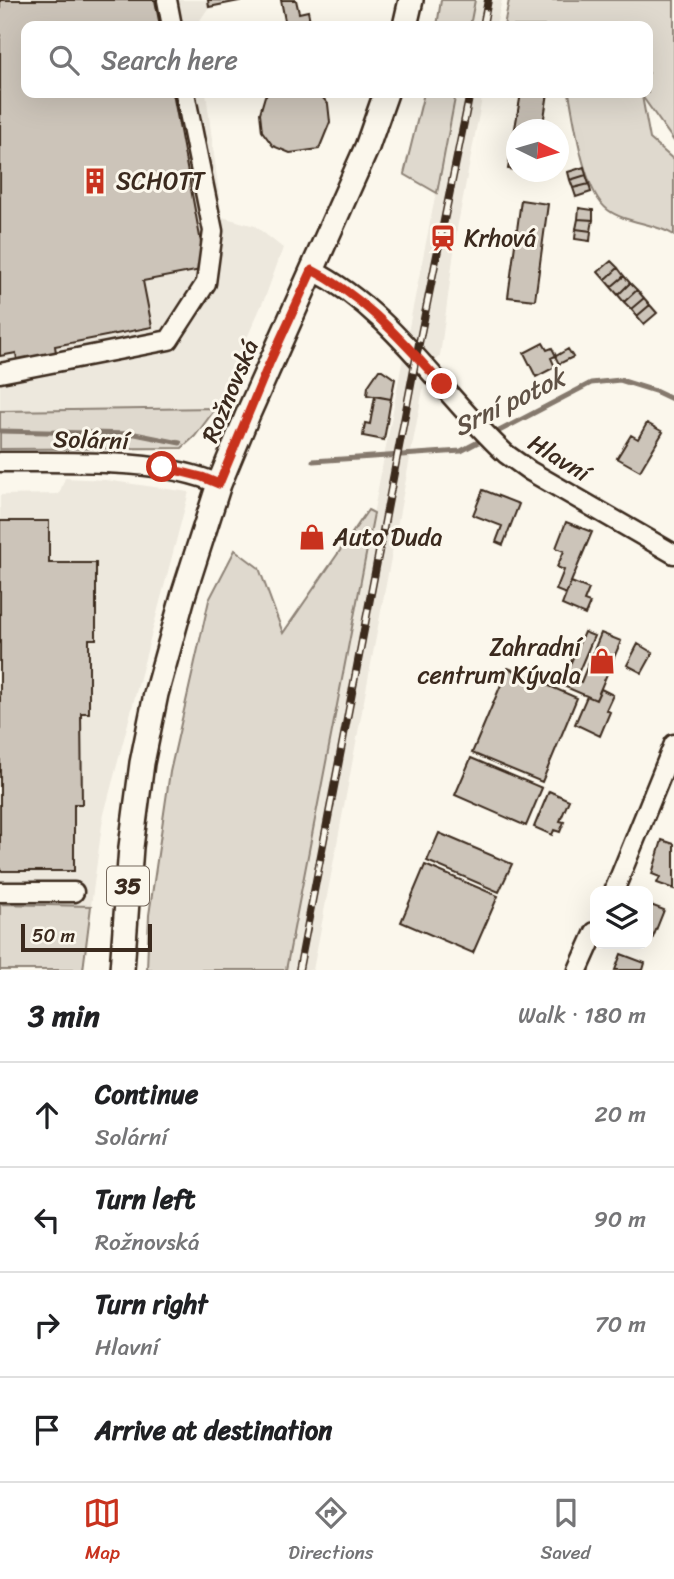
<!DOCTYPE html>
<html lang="en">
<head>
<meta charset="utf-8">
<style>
  body { margin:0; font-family:Sriracha,sans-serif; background:#f6f6f6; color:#202124 }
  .controls { position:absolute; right:21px; bottom:21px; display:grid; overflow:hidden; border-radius:14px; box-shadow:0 7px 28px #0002 }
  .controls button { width:63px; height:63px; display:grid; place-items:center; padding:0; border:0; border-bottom:2px solid #e0e0e0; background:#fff; color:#202124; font:35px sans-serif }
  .compass { position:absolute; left:506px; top:119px; width:63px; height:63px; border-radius:50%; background:#fff; box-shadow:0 7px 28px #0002; rotate:95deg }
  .scale { position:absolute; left:21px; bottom:18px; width:131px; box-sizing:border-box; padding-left:7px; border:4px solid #3b2a1e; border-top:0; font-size:19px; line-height:24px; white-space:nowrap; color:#3b2a1e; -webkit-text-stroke:5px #fbf7ec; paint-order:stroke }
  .stop { position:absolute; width:21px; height:21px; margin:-16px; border:5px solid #c8321e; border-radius:50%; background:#fff }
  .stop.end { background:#c8321e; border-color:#fff; box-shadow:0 2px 7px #0008 }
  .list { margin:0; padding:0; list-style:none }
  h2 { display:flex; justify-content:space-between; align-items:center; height:91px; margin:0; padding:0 28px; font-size:30px }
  h2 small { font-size:23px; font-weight:400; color:#757577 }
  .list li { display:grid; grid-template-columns:46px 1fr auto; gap:21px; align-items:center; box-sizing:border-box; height:105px; padding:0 28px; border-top:2px solid #e0e0e0 }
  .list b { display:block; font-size:26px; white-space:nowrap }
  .list p { margin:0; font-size:23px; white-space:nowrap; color:#757577 }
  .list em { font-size:23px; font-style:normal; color:#757577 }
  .icon { flex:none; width:38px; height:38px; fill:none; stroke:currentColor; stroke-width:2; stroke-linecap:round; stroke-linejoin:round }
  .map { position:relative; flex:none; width:674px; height:970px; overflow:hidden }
  .search { position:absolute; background:#fff; box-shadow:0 7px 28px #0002; left:21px; right:21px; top:21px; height:77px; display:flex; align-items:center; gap:18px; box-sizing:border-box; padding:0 24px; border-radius:14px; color:#757577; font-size:26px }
  .sheet { height:511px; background:#fff }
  nav { display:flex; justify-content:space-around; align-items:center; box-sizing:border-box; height:98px; border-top:2px solid #e0e0e0; background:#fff; font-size:19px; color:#757577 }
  nav a { display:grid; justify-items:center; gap:4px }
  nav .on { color:#c8321e }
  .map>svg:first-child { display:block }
  .built { fill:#ede8dd }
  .green { fill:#dfd9ce; stroke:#8d8276; stroke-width:2 }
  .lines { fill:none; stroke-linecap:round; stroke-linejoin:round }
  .stream { stroke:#85796d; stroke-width:5 }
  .building { fill:#ccc4b9; stroke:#3b2a1e; stroke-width:2 }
  .minor-casing { stroke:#3b2a1e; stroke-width:23 }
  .major-casing { stroke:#3b2a1e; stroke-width:28 }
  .minor { stroke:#fbf7ec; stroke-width:18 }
  .major { stroke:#fbf7ec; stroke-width:23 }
  .rail-casing { stroke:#3b2a1e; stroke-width:8 }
  .rail { stroke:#fbf7ec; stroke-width:5; stroke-dasharray:16; stroke-linecap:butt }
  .route { stroke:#c8321e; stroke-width:9 }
  .labels { text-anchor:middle; stroke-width:6; stroke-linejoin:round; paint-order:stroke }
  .shield { fill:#fbf7ec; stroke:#75685c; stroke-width:2 }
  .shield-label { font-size:23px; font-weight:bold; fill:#3b2a1e }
  .poi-label { font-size:24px; fill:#3b2a1e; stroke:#fbf7ec; text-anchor:start }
  .street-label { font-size:24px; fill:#3b2a1e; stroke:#fbf7ec }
  .water-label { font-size:26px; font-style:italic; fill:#605246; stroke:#fbf7ec }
</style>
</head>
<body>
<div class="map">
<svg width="674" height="970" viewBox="0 0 674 970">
  <rect width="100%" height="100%" fill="#fbf7ec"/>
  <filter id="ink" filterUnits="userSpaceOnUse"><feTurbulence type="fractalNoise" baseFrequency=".0143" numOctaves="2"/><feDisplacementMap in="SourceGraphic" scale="14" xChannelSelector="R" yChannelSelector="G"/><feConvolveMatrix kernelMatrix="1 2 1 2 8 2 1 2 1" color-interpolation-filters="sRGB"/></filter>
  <g filter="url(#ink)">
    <path class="built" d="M0,0H244L209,7L196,26H26V93H206L222,217L255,226L283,248L266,295L216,408L0,411Z
      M475,0H502L496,26H470Z
      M456,93H483L457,229L440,356L427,368L313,970H286L408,332Z
      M65,478L105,480L189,492L103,818L91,906L0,904V495L59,494Z"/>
    <path class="green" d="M441,0H475L470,26H437Z
      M509,0H674V141L642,96L650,139L674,160V235C656,223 625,223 608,210C583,191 575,123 569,93H648V26H504Z
      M424,93H456L437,193L404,174Z
      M216,408L195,436L182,448L0,449V411Z
      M368,510L374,513L286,970H147L149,915L170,772L209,600L235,550L259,568L283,633Z
      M0,904L91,906L83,970H0Z"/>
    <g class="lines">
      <path class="stream" d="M0,431L135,434L180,443
        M313,461L461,451L591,383L620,380L655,391L674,400"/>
    </g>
    <path class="building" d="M0,0H155L160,26H26V93H173L206,269L143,281L152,327L55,346L57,359L18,366L16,353L0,356Z
      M208,0H244L209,7Z
      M281,0H296L299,13L308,11L311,26H286Z
      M270,93H319L328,104L330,122L319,149L290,153L273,146L262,131L260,113L265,96Z
      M521,93H548L542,130H516V170L508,169Z
      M584,167L586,175L570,180L568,172Z
      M586,175L589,184L573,188L570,180Z
      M589,184L591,192L576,197L573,188Z
      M521,200L548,204L535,300L508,297Z
      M579,208L593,210V220L578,219Z
      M578,219L593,220L591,231L576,229Z
      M576,229L591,231L590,241L575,239Z
      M611,261L618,268L605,280L598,272Z
      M618,268L624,276L611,287L605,280Z
      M624,276L630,283L618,295L611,287Z
      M630,283L637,290L624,302L618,295Z
      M637,290L644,298L631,309L624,302Z
      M644,298L650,305L637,316L631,309Z
      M650,305L657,313L644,324L637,316Z
      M543,343L547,350L552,348L556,356L568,349L573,357L559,364L555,356L551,358L555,367L536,377L524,353Z
      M379,370H382L395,379L391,399L367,395L368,386Z
      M375,396L391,399L384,440L363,436L365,423L370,424Z
      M647,423L663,432L640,471L617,458L631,435L638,439Z
      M483,490L519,504L503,545L496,542L502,526L473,515Z
      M0,521H49V563H96V639H89V713H81L82,804H74V871H0Z
      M566,522L592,532L566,594L556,590L564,570L557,567L564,551L556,548Z
      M571,582L589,589L584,601L590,603L585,615L562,605Z
      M584,632L594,636L575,680L581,682L601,633L621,641L596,700L561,685Z
      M638,644L653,653L642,673L627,665Z
      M508,668L577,698L542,782L472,753Z
      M601,689L613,695L606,710L610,712L600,736L575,724L587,696L596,700Z
      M471,758L542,788L526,826L455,795Z
      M549,791L569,800L560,821L564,822L560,832L554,830L552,835L534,827Z
      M439,833L512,864L499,892L427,861Z
      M662,840L674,844V889L657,883L660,877L652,874Z
      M425,865L498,896L473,953L401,922Z
      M648,904L664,910L652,940L648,939Z
      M621,954L645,963L643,970H615Z"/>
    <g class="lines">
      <g class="minor-casing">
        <path id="minor" d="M167,0L172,26
          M312,270C393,311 441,394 506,454L530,471L674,554
          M0,373L169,340L206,283L213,231L185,93
          M0,462C68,463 157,457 219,484
          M614,891L674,744
          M0,892H74
          M578,970L595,932"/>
      </g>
      <g class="major-casing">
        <path id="major" d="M405,26L411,0
          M122,970L131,847L142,763L156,694L184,593L219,484L248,414L367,147L386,93"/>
      </g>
      <use href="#minor" class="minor"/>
      <use href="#major" class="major"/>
      <g class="rail-casing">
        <path id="rail" d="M483,26L488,0
          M299,970L416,358L470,93"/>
      </g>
      <use href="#rail" class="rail"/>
    </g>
  </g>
  <g class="lines" filter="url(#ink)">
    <path class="route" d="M162,467L202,477L219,484L269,364L312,270C364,296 403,342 442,384"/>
  </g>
  <defs>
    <g id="building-bare" transform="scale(2.1)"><path d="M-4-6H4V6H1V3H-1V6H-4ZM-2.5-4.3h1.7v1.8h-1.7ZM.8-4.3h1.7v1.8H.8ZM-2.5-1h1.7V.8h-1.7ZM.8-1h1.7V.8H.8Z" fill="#c8321e" stroke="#fbf7ec" stroke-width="2.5" paint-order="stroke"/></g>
    <g id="station-bare" transform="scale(2.1)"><path d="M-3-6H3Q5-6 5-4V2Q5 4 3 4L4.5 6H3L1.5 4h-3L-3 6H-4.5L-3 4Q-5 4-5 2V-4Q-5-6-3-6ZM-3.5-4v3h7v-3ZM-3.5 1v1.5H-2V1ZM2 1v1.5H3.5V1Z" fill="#c8321e" stroke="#fbf7ec" stroke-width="2.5" paint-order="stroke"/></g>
    <g id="shop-bare" transform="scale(2.1)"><path d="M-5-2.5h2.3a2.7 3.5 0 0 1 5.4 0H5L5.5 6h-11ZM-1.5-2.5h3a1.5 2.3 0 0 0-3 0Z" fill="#c8321e" stroke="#fbf7ec" stroke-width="2.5" paint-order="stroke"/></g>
  </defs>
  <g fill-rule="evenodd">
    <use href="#building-bare" x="95" y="181"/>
    <use href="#station-bare" x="443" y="238"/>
    <use href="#shop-bare" x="312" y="537"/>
    <use href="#shop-bare" x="602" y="661"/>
  </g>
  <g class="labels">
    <rect class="shield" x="107" y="866.5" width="42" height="39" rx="5"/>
    <g class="shield-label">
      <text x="128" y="894">35</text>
    </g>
    <g class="poi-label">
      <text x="116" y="189">SCHOTT</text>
      <text x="464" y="246">Krhová</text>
      <text x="333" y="545">Auto Duda</text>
      <text x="581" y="655" text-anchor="end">Zahradní<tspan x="581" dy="28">centrum Kývala</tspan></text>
    </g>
    <g class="street-label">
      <text transform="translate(230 391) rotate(-67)" y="8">Rožnovská</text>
      <text transform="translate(91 440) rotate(2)" y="8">Solární</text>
      <text transform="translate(559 458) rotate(32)" y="8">Hlavní</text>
    </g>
    <g class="water-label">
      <text transform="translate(509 402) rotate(-26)" y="9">Srní potok</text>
    </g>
  </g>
</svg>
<div class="controls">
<button><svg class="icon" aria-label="layers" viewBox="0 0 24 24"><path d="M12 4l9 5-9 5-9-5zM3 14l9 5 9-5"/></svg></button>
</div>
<svg class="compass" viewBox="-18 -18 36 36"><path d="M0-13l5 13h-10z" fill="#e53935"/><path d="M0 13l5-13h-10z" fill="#757577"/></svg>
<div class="scale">50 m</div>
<div class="stop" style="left:162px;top:467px"></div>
<div class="stop end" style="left:442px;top:384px"></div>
<div class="search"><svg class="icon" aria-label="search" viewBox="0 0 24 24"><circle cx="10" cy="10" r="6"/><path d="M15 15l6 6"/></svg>Search here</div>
</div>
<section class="sheet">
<h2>3 min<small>Walk · 180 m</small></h2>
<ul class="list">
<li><svg class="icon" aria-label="ahead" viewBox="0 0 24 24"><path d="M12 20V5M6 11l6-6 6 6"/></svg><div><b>Continue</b><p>Solární</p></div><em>20 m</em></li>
<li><svg class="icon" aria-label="left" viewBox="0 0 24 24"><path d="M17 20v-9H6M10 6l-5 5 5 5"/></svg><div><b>Turn left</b><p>Rožnovská</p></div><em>90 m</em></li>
<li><svg class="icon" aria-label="right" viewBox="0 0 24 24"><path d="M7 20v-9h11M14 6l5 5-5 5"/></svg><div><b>Turn right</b><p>Hlavní</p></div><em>70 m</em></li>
<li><svg class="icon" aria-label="arrive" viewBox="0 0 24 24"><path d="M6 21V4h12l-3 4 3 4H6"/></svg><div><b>Arrive at destination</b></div></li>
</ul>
</section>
<nav>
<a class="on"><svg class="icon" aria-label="map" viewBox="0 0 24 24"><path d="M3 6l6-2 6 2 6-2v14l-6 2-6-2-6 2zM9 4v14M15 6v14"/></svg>Map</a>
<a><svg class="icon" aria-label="directions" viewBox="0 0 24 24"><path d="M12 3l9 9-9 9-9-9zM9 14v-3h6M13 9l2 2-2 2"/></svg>Directions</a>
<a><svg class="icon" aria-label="saved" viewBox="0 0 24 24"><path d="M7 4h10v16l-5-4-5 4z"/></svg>Saved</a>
</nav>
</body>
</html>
